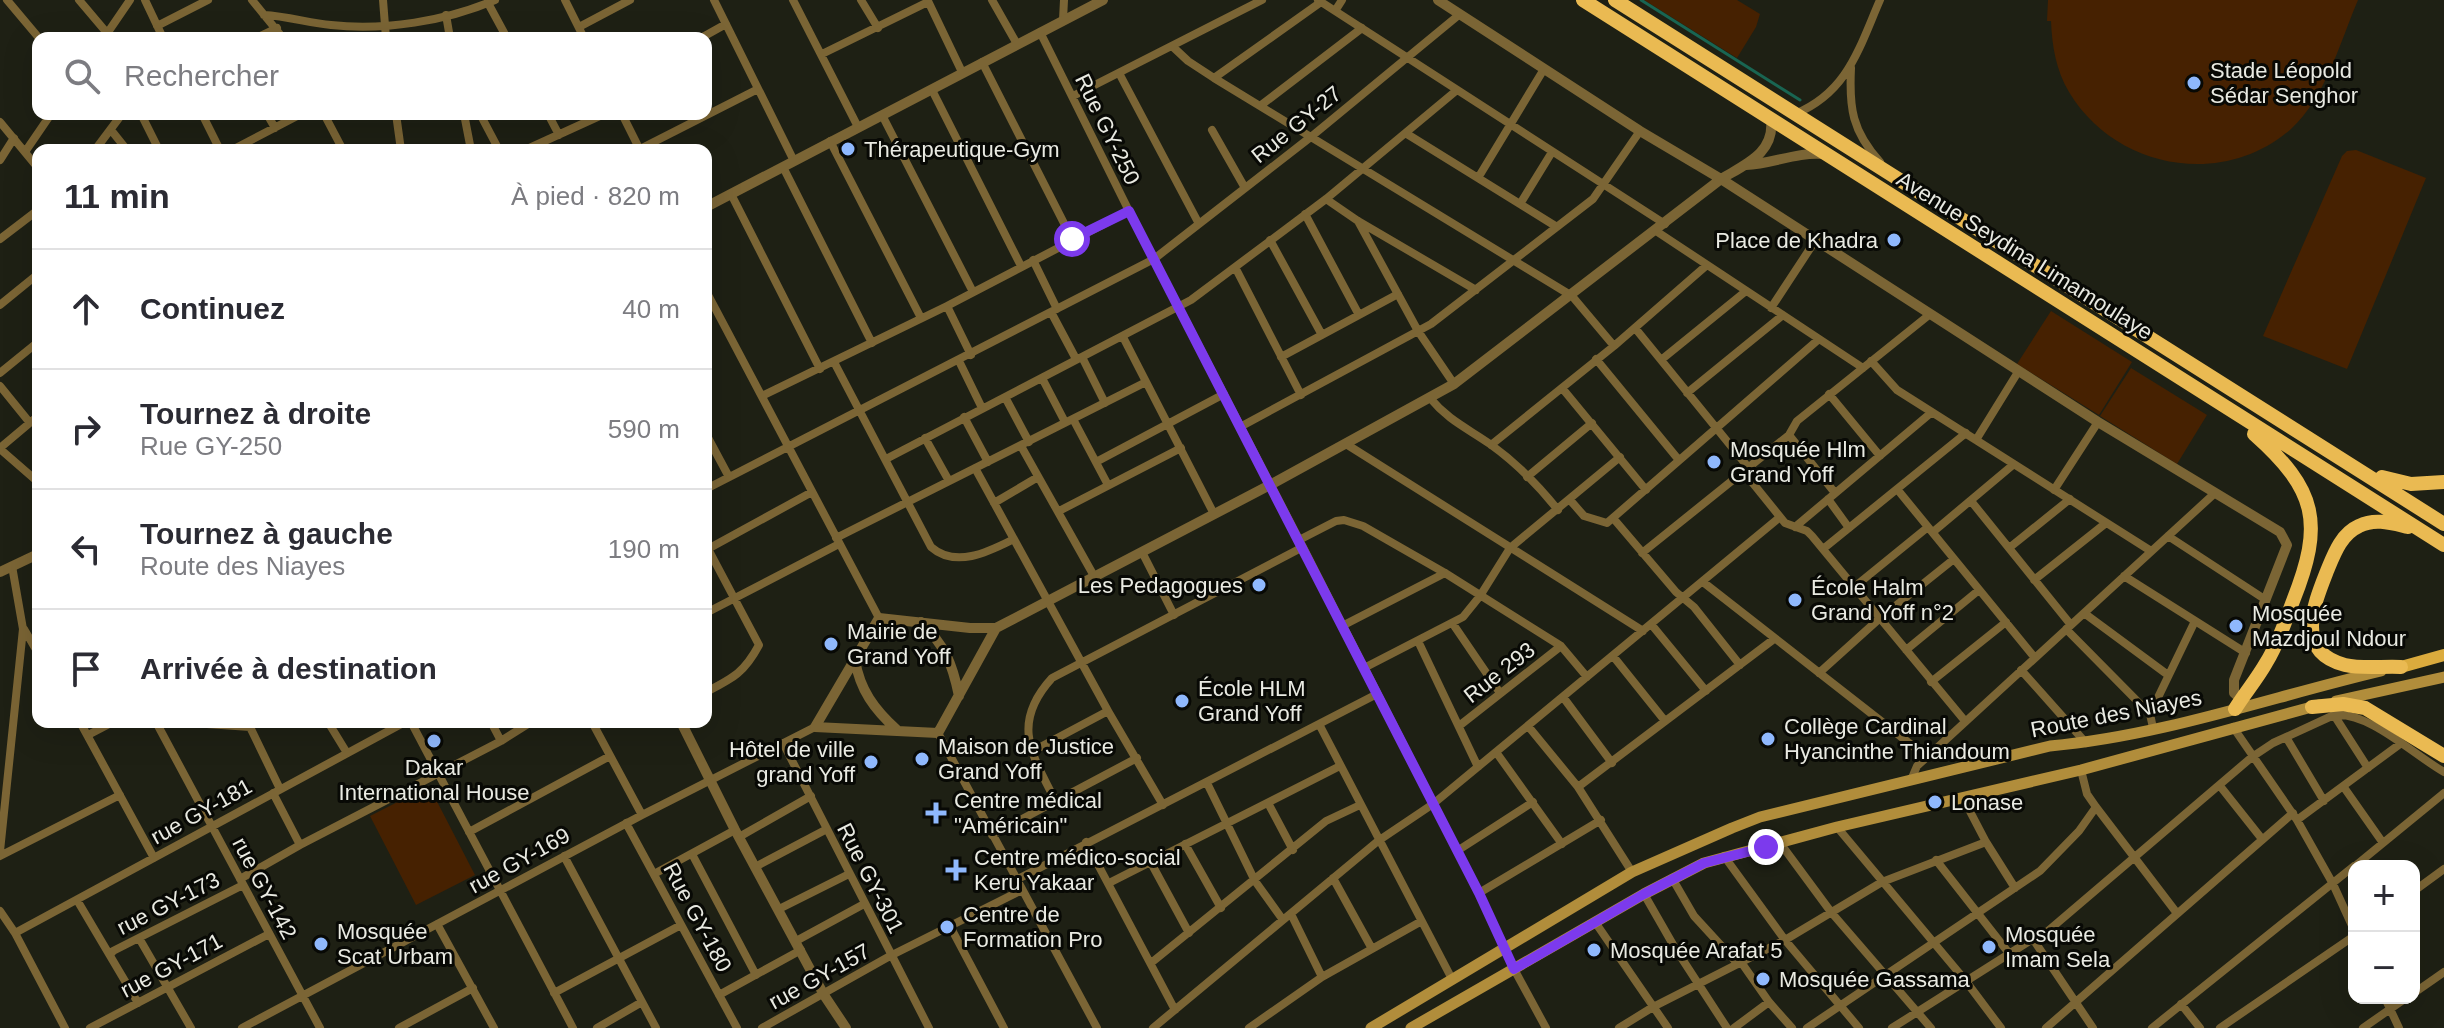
<!DOCTYPE html>
<html lang="fr">
<head>
<meta charset="utf-8">
<style>
  body { margin:0; font-family:Helvetica,sans-serif; background:#f7f7f7; color:#2b2b33 }
  .controls { position:absolute; right:24px; bottom:24px; display:grid; overflow:hidden; border-radius:16px; box-shadow:0 8px 32px #0002 }
  .controls button { width:72px; height:72px; display:grid; place-items:center; padding:0; border:0; border-bottom:2px solid #e1e1e2; background:#fff; color:#2b2b33; font:40px sans-serif }
  .stop { position:absolute; width:24px; height:24px; margin:-18px; border:6px solid #7c3aed; border-radius:50%; background:#fff }
  .stop.end { background:#7c3aed; border-color:#fff; box-shadow:0 2px 8px #0008 }
  .list { margin:0; padding:0; list-style:none }
  h2 { display:flex; justify-content:space-between; align-items:center; height:104px; margin:0; padding:0 32px; font-size:34px }
  h2 small { font-size:26px; font-weight:400; color:#7c7c81 }
  .list li { display:grid; grid-template-columns:52px 1fr auto; gap:24px; align-items:center; box-sizing:border-box; height:120px; padding:0 32px; border-top:2px solid #e1e1e2 }
  .list b { display:block; font-size:30px; white-space:nowrap }
  .list p { margin:0; font-size:26px; white-space:nowrap; color:#7c7c81 }
  .list em { font-size:26px; font-style:normal; color:#7c7c81 }
  .icon { flex:none; width:44px; height:44px; fill:none; stroke:currentColor; stroke-width:2; stroke-linecap:round; stroke-linejoin:round }
  .map { position:relative; flex:none; width:2444px; height:1028px; overflow:hidden }
  .search { position:absolute; background:#fff; box-shadow:0 8px 32px #0002; left:32px; top:32px; width:680px; height:88px; display:flex; align-items:center; gap:20px; box-sizing:border-box; padding:0 28px; border-radius:16px; color:#7c7c81; font-size:30px }
  .panel { position:absolute; background:#fff; box-shadow:0 8px 32px #0002; left:32px; top:144px; width:680px; height:584px; border-radius:16px }
  .map>svg:first-child { display:block }
  .green { fill:#462101 }
  .lines { fill:none; stroke-linecap:round; stroke-linejoin:round }
  .stream { stroke:#196552; stroke-width:3 }
  .minor { stroke:#7b6535; stroke-width:8 }
  .tertiary { stroke:#7b6535; stroke-width:10 }
  .secondary { stroke:#b18d3b; stroke-width:11 }
  .primary { stroke:#dbab3d; stroke-width:12 }
  .trunk { stroke:#eaba52; stroke-width:14 }
  .route { stroke:#7c3aed; stroke-width:10 }
  .poi-dot { fill:#8fb8fd; stroke:#080905; stroke-width:3 }
  .labels { text-anchor:middle; stroke-width:6; stroke-linejoin:round; paint-order:stroke }
  .poi-label { font-size:22px; fill:#e9eae2; stroke:#080905; text-anchor:start }
  .street-label { font-size:22px; fill:#e9eae2; stroke:#080905 }
</style>
</head>
<body>
<div class="map">
<svg width="2444" height="1028" viewBox="0 0 2444 1028">
  <rect width="100%" height="100%" fill="#1e2014"/>
  <path class="green" d="M1644,0H1737L1760,14L1756,27L1737,58Z
    M2048,0H2358C2340,42 2326,97 2291,129C2223,189 2115,169 2069,92C2056,70 2052,46 2051,21H2047Z
    M2356,150L2426,178L2347,369L2263,336L2342,156L2347,151Z
    M2051,311L2132,362L2099,415L2017,364Z
    M2131,368L2207,415L2177,464L2100,416Z
    M429,786L475,875L416,905L370,816Z"/>
  <g class="lines">
    <path class="stream" d="M1641,0L1800,100"/>
    <path class="minor" d="M7,0L39,38
      M79,0L107,33
      M145,0L163,38
      M252,0L283,38
      M383,0L386,38
      M565,0L584,38
      M714,0L794,161
      M793,0L858,127
      M861,0L878,28
      M992,0L1017,44
      M1318,0L1665,224
      M928,1L962,72H965
      M488,3L507,38
      M1335,11L1342,0
      M264,15C287,16 309,23 331,25C384,31 446,21 495,0
      M446,15L450,38
      M1063,20L1064,0
      M157,26L208,0
      M579,27L630,0
      M1040,32L1129,211L1303,547L1479,893L1514,969L1546,1028
      M104,38L130,0
      M256,38L277,28
      M701,38L726,24
      M1172,46L1188,61L1214,78L1572,296L1614,346
      M822,54L928,2
      M982,62L1072,239
      M1851,68C1849,108 1852,131 1880,162
      M1119,73L1199,224
      M1214,78L1321,2
      M932,90L1021,266
      M1073,96L1262,0
      M1260,106L1362,28
      M141,114L159,150
      M202,114L220,150
      M267,114L275,128
      M324,114L343,150
      M396,114L401,150
      M464,114L471,150
      M480,114L499,150
      M548,114L559,135
      M622,114L640,150
      M1795,114C1848,92 1859,48 1880,0
      M882,115L973,292
      M0,122L38,168
      M111,130L127,150
      M1212,130L1245,188
      M1407,134L1557,227
      M830,141L921,318
      M95,150L122,114
      M232,150L301,114
      M525,150L604,114
      M638,150L758,89
      M25,152L51,114
      M0,160L14,138
      M783,167L872,343
      M1478,178L1544,69
      M731,194L820,369
      M1326,199L1358,221L1476,290
      M1520,204L1552,152
      M1305,214L1359,315
      M1358,221L1418,331L1454,384
      M1656,231L1863,368
      M0,239L38,210
      M1270,240L1322,335
      M1033,260L1057,309
      M1235,267L1301,395
      M706,291L879,618
      M0,305L38,274
      M947,306L971,355
      M1771,308L1815,241
      M1051,312L1076,359
      M1635,328L1748,467
      M1123,337L1214,514
      M1082,357L1105,403
      M1281,357L1398,294
      M1596,359L1678,459
      M1661,360L1746,291
      M959,361L982,408
      M1871,361L1897,390L2151,551
      M834,362L931,547C956,569 990,551 1014,539
      M0,373L38,342
      M1042,378L1065,422
      M0,386L30,423
      M1562,388L1646,490
      M1687,393L1783,315
      M1829,394L1880,456
      M762,396L947,306L1129,211
      M1005,397L1029,442
      M1430,398C1448,420 1467,428 1490,444C1515,462 1539,486 1558,510
      M964,417L988,462
      M1073,419L1108,485
      M1240,427L1431,324L1593,199L1640,131
      M706,434L729,477
      M1789,435L1835,493
      M925,438L949,481
      M1976,440L2018,372
      M1346,444L1643,631
      M1491,445L1614,346L1707,265
      M1021,446L1094,576
      M0,448L38,416
      M0,449L38,482
      M886,459L1191,300L1326,199L1457,90
      M1096,462L1224,394
      M975,468L1108,711L1163,805
      M1743,471L1785,523L1807,531L1812,536L1965,721
      M1527,477L1592,423
      M706,489L1154,259L1312,136L1460,14
      M1897,489L2035,658
      M2054,490L2098,422
      M1828,499L1849,528
      M1570,500L1584,516L1607,523L1819,339
      M1971,501L2071,625
      M994,503L1038,477
      M1059,511L1181,448
      M1613,518L1676,592L1694,607L1740,665
      M1795,527L1932,412
      M1933,532L2014,464
      M2168,536L2266,600
      M836,538L1146,382
      M1299,540L1336,521L1344,520L1363,526L1445,573L1561,646L1587,677
      M706,545L759,645C744,673 733,678 706,692
      M2009,548L2070,499
      M1823,549L1966,433
      M706,550L812,492
      M1142,552L1174,615
      M1642,553L1789,435L1797,421L1929,315
      M2124,576L2246,653
      M2034,580L2106,523
      M1703,582L1927,757
      M1853,588L1928,527
      M706,613L839,544
      M2084,613L2168,675
      M1453,624L1500,693
      M1651,624L1706,691
      M1342,626L1445,573
      M24,629L38,653
      M2066,629L2150,714
      M1418,641L1478,767
      M1906,650L1979,590
      M1613,656L1665,721
      M1364,668L1463,617L1480,596L1510,548L1620,457
      M2021,670L2086,743
      M1819,673L1879,619L1954,559
      M1931,682L2006,622
      M1563,697L1612,763
      M2334,715L2368,768
      M80,722L154,858
      M156,722L320,1028
      M178,722L250,727
      M251,722L250,727L280,789
      M328,722L347,753
      M411,722L573,1028
      M491,722L501,741
      M592,722L642,815
      M1319,724L1452,979
      M1459,726L1561,646
      M1528,726L1578,787L1632,872
      M2233,727L2297,820L2333,884L2354,930
      M2153,728L2150,714L2195,621
      M938,733L1097,1028
      M88,735L113,722
      M2286,737L2324,801
      M783,743L929,1028
      M1031,752L1108,711
      M1496,752L1562,844
      M2081,770L2087,794L2096,807L2176,912
      M1911,780L1917,766L1927,757L2215,493
      M1207,783L1255,881L1283,920
      M2220,786L2262,839
      M2343,786L2383,843
      M1578,787L1774,639
      M273,793L300,845
      M1963,798L1986,842L2015,888
      M1055,800C1031,753 1011,723 1052,678L1303,547
      M1268,803L1293,850
      M2297,820L2400,744
      M626,823L737,1028
      M1837,827L1965,980L2001,1028
      M469,832L610,756
      M992,835L1137,758
      M739,837L811,796
      M1086,842L1175,1010
      M1780,843L1831,912L1931,1028
      M1185,844L1221,908
      M0,851L23,629L12,566
      M1457,851L1533,802
      M692,854L756,975
      M0,856L120,795
      M564,856L656,1028
      M1724,856L1785,940L1859,1028
      M1936,860L2008,952
      M1150,861L1189,933
      M2355,866L2444,793
      M755,867L827,829
      M654,874L735,830
      M1333,878L1371,947
      M1672,878L1694,916L1738,964
      M240,879L300,845L501,741L531,722
      M1016,880L1377,694
      M1109,883L1340,766
      M2414,891L2444,869
      M1479,893L1601,820
      M1644,894L1675,948L1727,1028
      M77,900L138,1003
      M779,909L849,874
      M0,911L15,933L65,1028
      M1291,914L1322,977
      M1595,922L1668,1028
      M437,924L494,1028
      M951,928L1004,1028
      M15,933L405,722
      M139,938L191,1028
      M796,941L864,904
      M2035,942L2252,757L2273,743L2334,715C2368,711 2414,755 2444,772
      M110,955L113,951L243,885
      M1741,962L1769,1002L1792,1028
      M1151,963L1326,821L1360,805
      M554,993L681,925
      M2414,993L2444,972
      M719,995L801,950
      M2385,998L2399,1028
      M2181,1004L2200,1028
      M90,1028L269,934
      M242,1028L642,815L815,727
      M399,1028L473,988
      M597,1028L642,1002
      M762,1028L890,956L1022,890
      M1153,1028L1378,841L1433,804L1780,517
      M1249,1028L1322,977L1420,922
      M1619,1028L1653,1007L1785,940L1882,882L1986,842
      M1734,1028L1769,1002
      M1807,1028L2040,871L2079,831L2096,807
      M1892,1028L2031,940L2035,942L2093,1028
      M2046,1028L2293,813
      M2152,1028L2354,866
      M2220,1028L2354,936
      M2363,1028L2406,998"/>
    <path class="tertiary" d="M1438,0L1640,131L1721,179L2098,422L2280,532L2287,545L2234,680V693L2241,699
      M1746,165C1772,164 1796,152 1823,154
      M706,207L1103,0
      M0,572L38,554
      M921,622C945,646 952,662 959,696
      M996,628L938,733L815,727L879,618L970,628H996L1270,485L1454,384L1721,179C1746,164 1775,153 1771,119
      M855,660C860,690 874,709 897,730
      M681,722L735,830L824,995L846,1028"/>
    <path class="secondary" d="M2336,701L2444,677
      M1371,1028L1632,872L1732,828L1760,817L2050,746C2162,736 2271,697 2381,671
      M1411,1028L1644,894L1704,863L1837,827L2081,770L2319,705"/>
    <path class="primary" d="M2401,667L2444,655"/>
    <path class="trunk" d="M1583,0L2444,545
      M1615,0L2444,524
      M2382,477L2411,484L2444,482
      M2401,667C2383,666 2362,669 2345,665C2294,652 2314,604 2327,571C2334,554 2341,534 2359,526C2375,518 2391,523 2408,527
      M2312,707L2343,704L2365,708L2444,756
      M2235,709C2245,693 2257,679 2266,663C2278,644 2285,622 2293,601C2324,523 2317,490 2254,434"/>
  </g>
  <g class="lines">
    <path class="route" d="M1072,239L1129,211L1479,893L1514,969L1644,894L1704,863L1766,847"/>
  </g>
  <g class="poi-dot">
    <circle cx="2194" cy="83" r="8"/>
    <circle cx="848" cy="149" r="8"/>
    <circle cx="1894" cy="240" r="8"/>
    <circle cx="1714" cy="462" r="8"/>
    <circle cx="1259" cy="585" r="8"/>
    <circle cx="1795" cy="600" r="8"/>
    <circle cx="2236" cy="626" r="8"/>
    <circle cx="831" cy="644" r="8"/>
    <circle cx="1182" cy="701" r="8"/>
    <circle cx="1768" cy="739" r="8"/>
    <circle cx="434" cy="741" r="8"/>
    <circle cx="922" cy="759" r="8"/>
    <circle cx="871" cy="762" r="8"/>
    <circle cx="1935" cy="802" r="8"/>
    <path d="M932 801h8v8h8v8h-8v8h-8v-8h-8v-8h8z"/>
    <path d="M952 858h8v8h8v8h-8v8h-8v-8h-8v-8h8z"/>
    <circle cx="947" cy="927" r="8"/>
    <circle cx="321" cy="944" r="8"/>
    <circle cx="1989" cy="947" r="8"/>
    <circle cx="1594" cy="950" r="8"/>
    <circle cx="1763" cy="979" r="8"/>
  </g>
  <g class="labels">
    <g class="poi-label">
      <text x="2210" y="78">Stade Léopold<tspan x="2210" dy="25">Sédar Senghor</tspan></text>
      <text x="864" y="157">Thérapeutique-Gym</text>
      <text x="1878" y="248" text-anchor="end">Place de Khadra</text>
      <text x="1730" y="457">Mosquée Hlm<tspan x="1730" dy="25">Grand Yoff</tspan></text>
      <text x="1243" y="593" text-anchor="end">Les Pedagogues</text>
      <text x="1811" y="595">École Halm<tspan x="1811" dy="25">Grand Yoff n°2</tspan></text>
      <text x="2252" y="621">Mosquée<tspan x="2252" dy="25">Mazdjoul Ndour</tspan></text>
      <text x="847" y="639">Mairie de<tspan x="847" dy="25">Grand Yoff</tspan></text>
      <text x="1198" y="696">École HLM<tspan x="1198" dy="25">Grand Yoff</tspan></text>
      <text x="1784" y="734">Collège Cardinal<tspan x="1784" dy="25">Hyancinthe Thiandoum</tspan></text>
      <text x="938" y="754">Maison de Justice<tspan x="938" dy="25">Grand Yoff</tspan></text>
      <text x="855" y="757" text-anchor="end">Hôtel de ville<tspan x="855" dy="25">grand Yoff</tspan></text>
      <text x="434" y="775" text-anchor="middle">Dakar<tspan x="434" dy="25">International House</tspan></text>
      <text x="954" y="808">Centre médical<tspan x="954" dy="25">"Américain"</tspan></text>
      <text x="1951" y="810">Lonase</text>
      <text x="974" y="865">Centre médico-social<tspan x="974" dy="25">Keru Yakaar</tspan></text>
      <text x="963" y="922">Centre de<tspan x="963" dy="25">Formation Pro</tspan></text>
      <text x="337" y="939">Mosquée<tspan x="337" dy="25">Scat Urbam</tspan></text>
      <text x="2005" y="942">Mosquée<tspan x="2005" dy="25">Imam Sela</tspan></text>
      <text x="1610" y="958">Mosquée Arafat 5</text>
      <text x="1779" y="987">Mosquée Gassama</text>
    </g>
    <g class="street-label">
      <text transform="translate(1296 124) rotate(-39)" y="8">Rue GY-27</text>
      <text transform="translate(1108 129) rotate(64)" y="8">Rue GY-250</text>
      <text transform="translate(2025 255) rotate(32)" y="8">Avenue Seydina Limamoulaye</text>
      <text transform="translate(1499 672) rotate(-38)" y="8">Rue 293</text>
      <text transform="translate(2116 713) rotate(-11)" y="8">Route des Niayes</text>
      <text transform="translate(201 811) rotate(-29)" y="8">rue GY-181</text>
      <text transform="translate(519 860) rotate(-29)" y="8">rue GY-169</text>
      <text transform="translate(871 878) rotate(63)" y="8">Rue GY-301</text>
      <text transform="translate(265 888) rotate(62)" y="8">rue GY-142</text>
      <text transform="translate(168 903) rotate(-27)" y="8">rue GY-173</text>
      <text transform="translate(698 917) rotate(62)" y="8">Rue GY-180</text>
      <text transform="translate(171 965) rotate(-28)" y="8">rue GY-171</text>
      <text transform="translate(819 976) rotate(-29)" y="8">rue GY-157</text>
    </g>
  </g>
</svg>
<div class="controls">
<button>+</button>
<button>−</button>
</div>
<div class="stop" style="left:1072px;top:239px"></div>
<div class="stop end" style="left:1766px;top:847px"></div>
<div class="search"><svg class="icon" aria-label="search" viewBox="0 0 24 24"><circle cx="10" cy="10" r="6"/><path d="M15 15l6 6"/></svg>Rechercher</div>
<section class="panel">
<h2>11 min<small>À pied · 820 m</small></h2>
<ul class="list">
<li><svg class="icon" aria-label="ahead" viewBox="0 0 24 24"><path d="M12 20V5M6 11l6-6 6 6"/></svg><div><b>Continuez</b></div><em>40 m</em></li>
<li><svg class="icon" aria-label="right" viewBox="0 0 24 24"><path d="M7 20v-9h11M14 6l5 5-5 5"/></svg><div><b>Tournez à droite</b><p>Rue GY-250</p></div><em>590 m</em></li>
<li><svg class="icon" aria-label="left" viewBox="0 0 24 24"><path d="M17 20v-9H6M10 6l-5 5 5 5"/></svg><div><b>Tournez à gauche</b><p>Route des Niayes</p></div><em>190 m</em></li>
<li><svg class="icon" aria-label="arrive" viewBox="0 0 24 24"><path d="M6 21V4h12l-3 4 3 4H6"/></svg><div><b>Arrivée à destination</b></div></li>
</ul>
</section>
</div>
</body>
</html>
